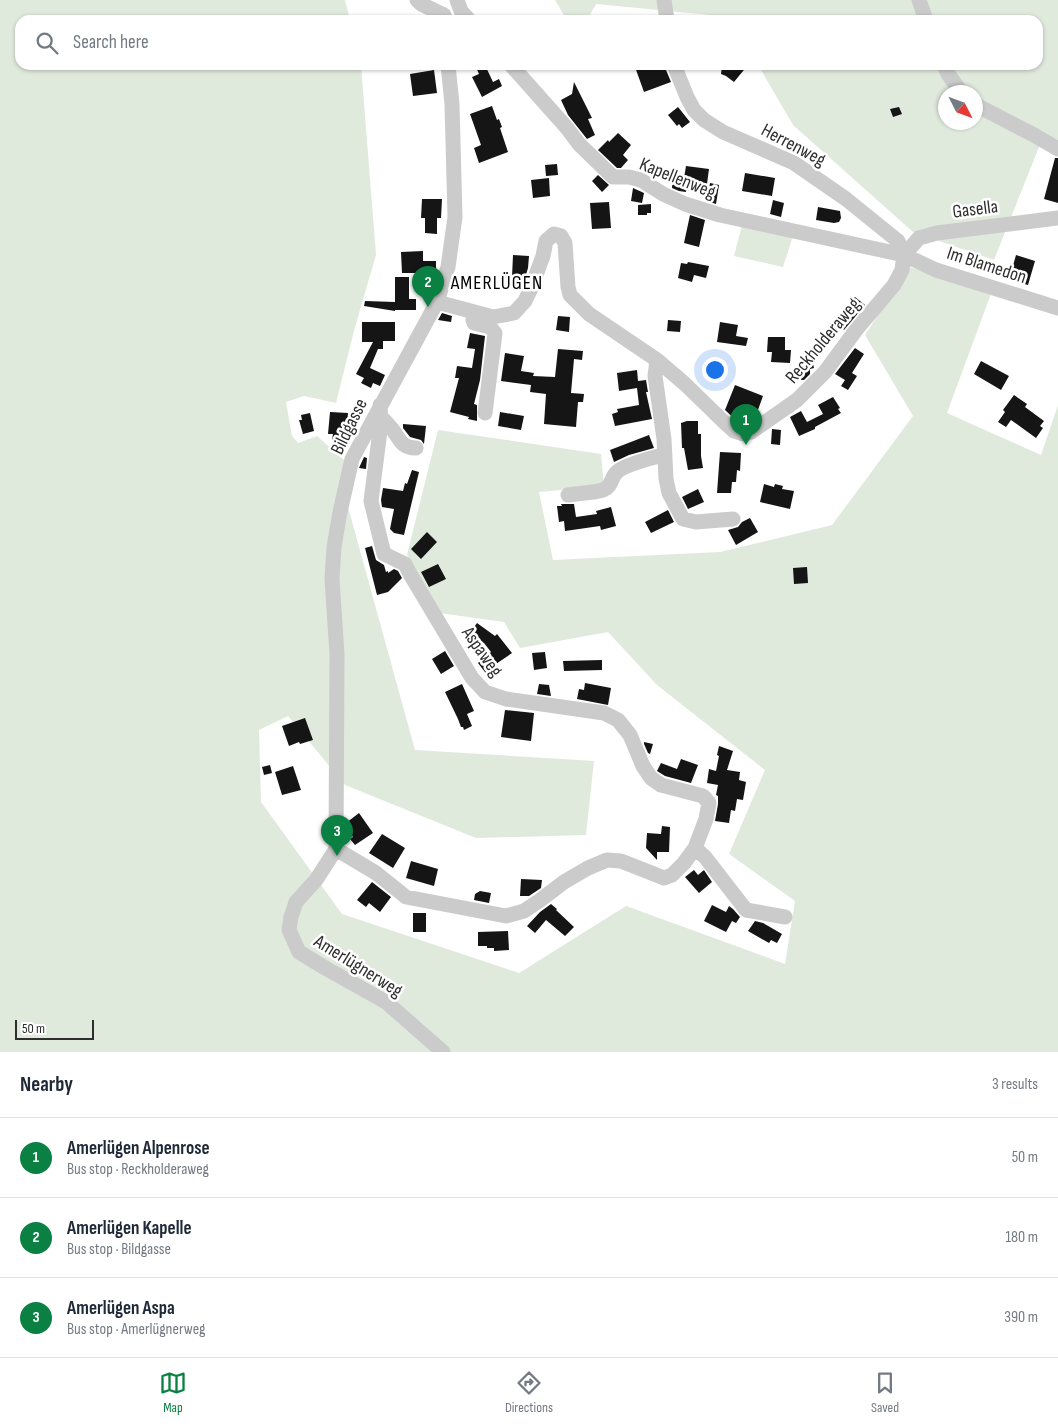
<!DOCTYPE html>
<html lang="en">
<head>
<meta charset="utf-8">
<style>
  body { margin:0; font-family:"Sofia Sans Condensed",sans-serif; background:#f6f6f7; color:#1f2937 }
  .compass { position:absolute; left:938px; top:85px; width:45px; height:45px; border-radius:50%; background:#fff; box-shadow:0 1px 4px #0004; rotate:132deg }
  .scale { position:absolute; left:15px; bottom:12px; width:79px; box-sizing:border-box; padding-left:5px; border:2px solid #2e2e2e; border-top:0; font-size:14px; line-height:18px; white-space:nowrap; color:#2e2e2e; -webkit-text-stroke:4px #fff; paint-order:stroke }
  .you { position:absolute; left:714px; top:369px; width:18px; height:18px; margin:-12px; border:4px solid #fff; border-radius:50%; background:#1a73e8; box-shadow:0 0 0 8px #1a73e833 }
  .badge { display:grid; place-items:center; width:32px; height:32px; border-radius:50%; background:#0b8043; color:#fff; font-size:16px; font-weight:700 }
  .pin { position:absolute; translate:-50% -41px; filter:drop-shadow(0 1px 2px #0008) }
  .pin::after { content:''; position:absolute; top:26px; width:18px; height:15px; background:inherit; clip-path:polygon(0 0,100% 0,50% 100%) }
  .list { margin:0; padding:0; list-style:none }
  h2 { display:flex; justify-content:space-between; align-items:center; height:65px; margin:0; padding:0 20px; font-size:21px }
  h2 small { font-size:16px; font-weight:400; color:#747a83 }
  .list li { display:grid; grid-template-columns:32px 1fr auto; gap:15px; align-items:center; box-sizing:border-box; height:80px; padding:0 20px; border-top:1px solid #e0e1e3 }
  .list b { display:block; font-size:19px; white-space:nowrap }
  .list p { margin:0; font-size:16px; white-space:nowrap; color:#747a83 }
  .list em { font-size:16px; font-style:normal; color:#747a83 }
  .icon { flex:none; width:28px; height:28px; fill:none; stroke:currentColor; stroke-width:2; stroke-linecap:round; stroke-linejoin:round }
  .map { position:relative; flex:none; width:1058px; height:1052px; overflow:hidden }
  .search { position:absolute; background:#fff; box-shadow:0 1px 4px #0004; left:15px; right:15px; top:15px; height:55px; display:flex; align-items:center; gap:12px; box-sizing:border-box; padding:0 18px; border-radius:15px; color:#747a83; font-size:19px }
  .sheet { height:305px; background:#fff }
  nav { display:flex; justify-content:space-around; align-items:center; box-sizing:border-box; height:70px; border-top:1px solid #e0e1e3; background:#fff; font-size:14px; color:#747a83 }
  nav a { display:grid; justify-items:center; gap:2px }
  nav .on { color:#0b8043 }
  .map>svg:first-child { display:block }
  .green { fill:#dfeadd; fill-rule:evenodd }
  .building { fill:#151515 }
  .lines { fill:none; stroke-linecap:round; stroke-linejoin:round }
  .minor { stroke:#cbcbcb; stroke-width:15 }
  .labels { text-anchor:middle; stroke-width:5; stroke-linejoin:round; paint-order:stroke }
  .street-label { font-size:19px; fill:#2e2e2e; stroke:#fff }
  .neighbourhood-label { font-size:20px; letter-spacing:1px; fill:#000; stroke:#fff }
</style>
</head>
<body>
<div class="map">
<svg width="1058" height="1052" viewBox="0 0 1058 1052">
  <rect width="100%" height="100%" fill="#fff"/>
  <path class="green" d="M0,0H345L350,20H20V65H361L376,255L355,327L336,403L304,396L286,402L292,436L298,443L317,436L345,461L342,485L415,750L594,761L586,835L476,838L345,785L288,716L259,730L261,802L342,914L519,973L626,906L785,964L795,901L729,854L765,770L657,685L608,632L520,648L504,622L439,613L407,555L438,430L601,454L604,486L539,492L553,560L720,552L832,525L913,416L865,335L909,267L992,291L947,413L1041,455L1058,405V1052H0Z
    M555,0H1058V146L1041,142L994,260L913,232L793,125L758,65H1038V20H732L731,17L596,4L587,20H567ZM946,92H976V122H946Z
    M742,225L793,236L783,267L734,256Z"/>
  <path class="building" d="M475,65H485L493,82L499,79L502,86L482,97L472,77L479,74Z
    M641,65H664L671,82L644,92L635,67Z
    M722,65H748L734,82L726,76L721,74Z
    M434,70L437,93L413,96L410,74Z
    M574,82L592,118L588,119L595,135L587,139L568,115L561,100L572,94Z
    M492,106L497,120L499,119L502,127L500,128L508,152L479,163L474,148L481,145L470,114Z
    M678,107L690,122L682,128L679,124L677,126L668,115Z
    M899,107L902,114L893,117L890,109Z
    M618,133L631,145L623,155L628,160L621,168H617L598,150L608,140L609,142Z
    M1055,158H1058V203L1044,199Z
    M557,164L558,175L546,176L545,165Z
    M686,166L709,169L707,184L691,181L689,191H686V192L679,191L672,188L673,176L684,178Z
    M745,173L775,178L772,196L742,191Z
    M598,175L609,185L602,192L592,181Z
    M549,178L550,196L533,198L531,180Z
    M710,183L719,185L716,204L707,201Z
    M633,188L644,193L642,203L631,201Z
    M422,199H442L441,218H437V234L425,233V218H421Z
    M773,200L784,203L781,217L770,214Z
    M609,202L611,228L592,229L590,203Z
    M651,204V213H647V215H638V205Z
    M818,207L840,211L841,218L839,222L834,223L816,220Z
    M690,215L705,220L699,247L684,243Z
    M423,251V261H436V273H402L401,252Z
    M513,255L529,256L528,268L525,278L512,277Z
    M1016,255L1035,261L1028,285L1009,280Z
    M688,262L709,266L706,278L694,275L692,282L678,278L681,263L687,264Z
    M395,277H409V299H416V310H395V311L364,306L365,301L395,302Z
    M855,297L865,305L844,330L836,323L850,306L849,304Z
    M442,313L452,316L451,322L438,320Z
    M558,316L570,317L569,332L556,330Z
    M668,320L681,321L680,332L667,331Z
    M362,322H395V341H383V349H378L370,368L385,375L380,386L373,383L371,388L361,383L364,378L356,374L373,342H362Z
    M720,322L738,325L736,336L748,338L746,346L717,342Z
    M470,333L485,336L480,380L474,404L477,405V421L468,419L469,417L450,412L459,378H455L457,366L472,368L475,349L467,348Z
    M768,337H785V350H791L790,363L771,362L772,352H767Z
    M855,348L864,354L852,373L857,376L848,390L841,386L845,380L835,374Z
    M558,349L583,351L582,360L574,359L571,393L584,394L583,402H578L576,427L544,424L546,394L530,392L531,385L501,381L505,353L524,356L521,371L534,373L533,376L555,377Z
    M811,356L814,368L810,369V374L804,380H801L800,359Z
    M981,361L1009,376L1001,390L974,374Z
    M637,370L638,381L646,380L648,392H646L652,419L615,426L612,414L618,412L617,409L639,405L637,388L619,391L617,373Z
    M735,385L763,396L755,418L747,423L744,424L738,422L725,410Z
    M1014,395L1027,404L1025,407L1044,421L1040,426L1043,428L1036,438L1011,420L1006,427L998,422L1005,412L1003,410Z
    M833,397L840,408L838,409L841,413L815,427V429L799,436L790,417L801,411L807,422L823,414L818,405Z
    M330,412L348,413L346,441L332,440L333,434H328Z
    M500,412L524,416L521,430L498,426Z
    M310,413L314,431L303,434L299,420H302L301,415Z
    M687,421H698V434H701V456L703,468L688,470L684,448H682L681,423Z
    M403,424L426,426L424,444L421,440L410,437L403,428Z
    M772,429L781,430L780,445L771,444Z
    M649,435L654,448L629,455L614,462L610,450Z
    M720,452L741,453L740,471L737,470L736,482H732L731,493H717Z
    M364,457L367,458L366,469L359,468Z
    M412,470L419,472L404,535L394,533L390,529L394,509L382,507L381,500L383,488L403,491L405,483L407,484Z
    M764,484L774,487L775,484L783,486L782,489L794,491L790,509L760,502Z
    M698,489L704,502L688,509L682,497Z
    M561,504H574L576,517L597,514L596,511L611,507L616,526L601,530L600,526L565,531L564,521L559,522L557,506H562Z
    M668,510L674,522L651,533L645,522Z
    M750,518L758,532L736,545L728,530L738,527L742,522Z
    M427,532L437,542L421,559L411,549Z
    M372,546L376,560L384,565L386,572L388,571V573L394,569L398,571L402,578L388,592L377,595L365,548Z
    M438,564L446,579L429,587L421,572Z
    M807,567L808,583L794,584L793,568Z
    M477,623L495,636L497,634L512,653L496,664L499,668L488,676L478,663L491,652L484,643L470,633Z
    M445,651L454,666L441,674L432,659Z
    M545,652L547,668L534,670L532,653Z
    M602,660V670L564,671L563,661Z
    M585,683L611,688L608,705L577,699L579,689L584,690Z
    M462,684L474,711L467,714L472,726L464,730L463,727H461L458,719L445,692Z
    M539,684L549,685L551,696L537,694Z
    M505,710L534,713L531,741L501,737Z
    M305,718L313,740L300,744L299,742L289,746L282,726Z
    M644,742L653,744L650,754L648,753L644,744Z
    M719,746L733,751L727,770L740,772L739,780L746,782L743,800L737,799L735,811L731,810L729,823L715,821L718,804V796L716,795L718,785L707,783L709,769L716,771L719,756L717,755Z
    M681,759L698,765L691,783L665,776L657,771L661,763L677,769Z
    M270,765L272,773L264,775L262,767Z
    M293,766L301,790L282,795L275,772Z
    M359,813L373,833L355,845L350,839L353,837L345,826L346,823Z
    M662,826L670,827L669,852H657V860L646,848L647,833L661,834Z
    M382,834L405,848L393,868L369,853Z
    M411,861L438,869L434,886L406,878Z
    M694,870L698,875L704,870L712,882L699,893L685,877Z
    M521,879L542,880L541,888L529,896H520Z
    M372,882L391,897L380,912L369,903L366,907L357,900Z
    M480,891L491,893L489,903L474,900L475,894Z
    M551,904L557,909L556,910L574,927L565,936L546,920L535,933L527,926L540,912Z
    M712,905L726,912L729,906L733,909L740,917L736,923L732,921L726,932L704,921Z
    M413,913H426V932H413Z
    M755,921L763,923L782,934L777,943L771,940L769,943L748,931Z
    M508,931L509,950L494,951V948H487V946H478V932Z"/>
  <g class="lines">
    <path class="minor" d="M417,0L421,4L444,15
      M457,0L461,11L469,20
      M664,0L667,20
      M919,0L926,20
      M511,65L567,128L579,144L613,177H629L641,180L663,194L685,204L720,215L904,255L936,270L1058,308
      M944,65L948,74L961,92
      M976,105L1034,135L1058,149
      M904,255L919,238L937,233L1058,218
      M437,302L493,317L514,313L525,301L532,286L543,256L546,241L554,234L561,236L565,243L568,287L570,295L589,314L657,360L685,384L723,421L734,431L743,434L751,432L797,400L825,372L856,330L894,285L902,270L904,255L898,241L846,199L794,163L723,132L704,120L694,110L687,97L674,65
      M473,320L474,323L490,327L495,333L485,413
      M657,360L655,376L664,439L666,479L669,493L683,519L696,522L733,519
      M381,417C385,421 389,425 392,429C400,439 401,448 416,448
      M568,495C579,493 593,493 603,490C613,486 610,478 617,472C622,466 656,456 665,455
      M695,848L705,857L746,910L785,917
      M336,849L376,873L406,897L506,916L524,911L539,901L564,882L588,868L607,860L621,861L664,878L672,875L684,863L695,848L706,819L709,803L703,796L661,785L651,778L643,766L630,735L618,720L604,713L506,699L485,692L472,678L410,574L405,564L384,554L371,501L381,423L380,405
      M336,849L337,654L332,579L334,547L340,512L352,459L437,302L448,267L455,217L452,104L448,65
      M336,849L316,880L296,902L291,917L289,930L299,952L327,969L386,1002L443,1052"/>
  </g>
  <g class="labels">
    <g class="street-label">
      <text transform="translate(794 144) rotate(28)" y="7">Herrenweg</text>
      <text transform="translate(678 177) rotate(22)" y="7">Kapellenweg</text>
      <text transform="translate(975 208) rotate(-7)" y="7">Gasella</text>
      <text transform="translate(987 264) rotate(18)" y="7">Im Blamedon</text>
      <text transform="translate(822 340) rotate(-50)" y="7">Reckholderaweg</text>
      <text transform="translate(348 426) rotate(-64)" y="7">Bildgasse</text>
      <text transform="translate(483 651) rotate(55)" y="7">Aspaweg</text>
      <text transform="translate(359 965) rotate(32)" y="7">Amerlügnerweg</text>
    </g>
    <g class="neighbourhood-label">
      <text x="497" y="289">AMERLÜGEN</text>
    </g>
  </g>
</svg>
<svg class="compass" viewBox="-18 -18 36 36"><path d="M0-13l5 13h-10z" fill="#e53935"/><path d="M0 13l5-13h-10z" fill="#747a83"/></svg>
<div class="scale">50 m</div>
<div class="you"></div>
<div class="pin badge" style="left:746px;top:445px">1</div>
<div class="pin badge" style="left:428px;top:307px">2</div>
<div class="pin badge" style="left:337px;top:856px">3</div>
<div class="search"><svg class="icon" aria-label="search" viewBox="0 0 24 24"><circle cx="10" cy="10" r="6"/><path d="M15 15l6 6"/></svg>Search here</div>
</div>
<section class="sheet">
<h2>Nearby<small>3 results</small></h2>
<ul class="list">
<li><span class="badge">1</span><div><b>Amerlügen Alpenrose</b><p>Bus stop · Reckholderaweg</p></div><em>50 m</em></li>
<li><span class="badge">2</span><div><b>Amerlügen Kapelle</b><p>Bus stop · Bildgasse</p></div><em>180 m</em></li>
<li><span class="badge">3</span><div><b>Amerlügen Aspa</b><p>Bus stop · Amerlügnerweg</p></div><em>390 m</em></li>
</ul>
</section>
<nav>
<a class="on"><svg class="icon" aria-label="map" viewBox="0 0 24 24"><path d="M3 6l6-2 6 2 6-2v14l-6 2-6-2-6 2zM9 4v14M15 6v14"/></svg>Map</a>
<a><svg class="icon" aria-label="directions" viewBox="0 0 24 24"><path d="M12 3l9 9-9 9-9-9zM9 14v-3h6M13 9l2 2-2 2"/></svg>Directions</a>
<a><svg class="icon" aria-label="saved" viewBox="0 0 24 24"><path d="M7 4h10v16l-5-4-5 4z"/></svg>Saved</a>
</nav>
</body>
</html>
